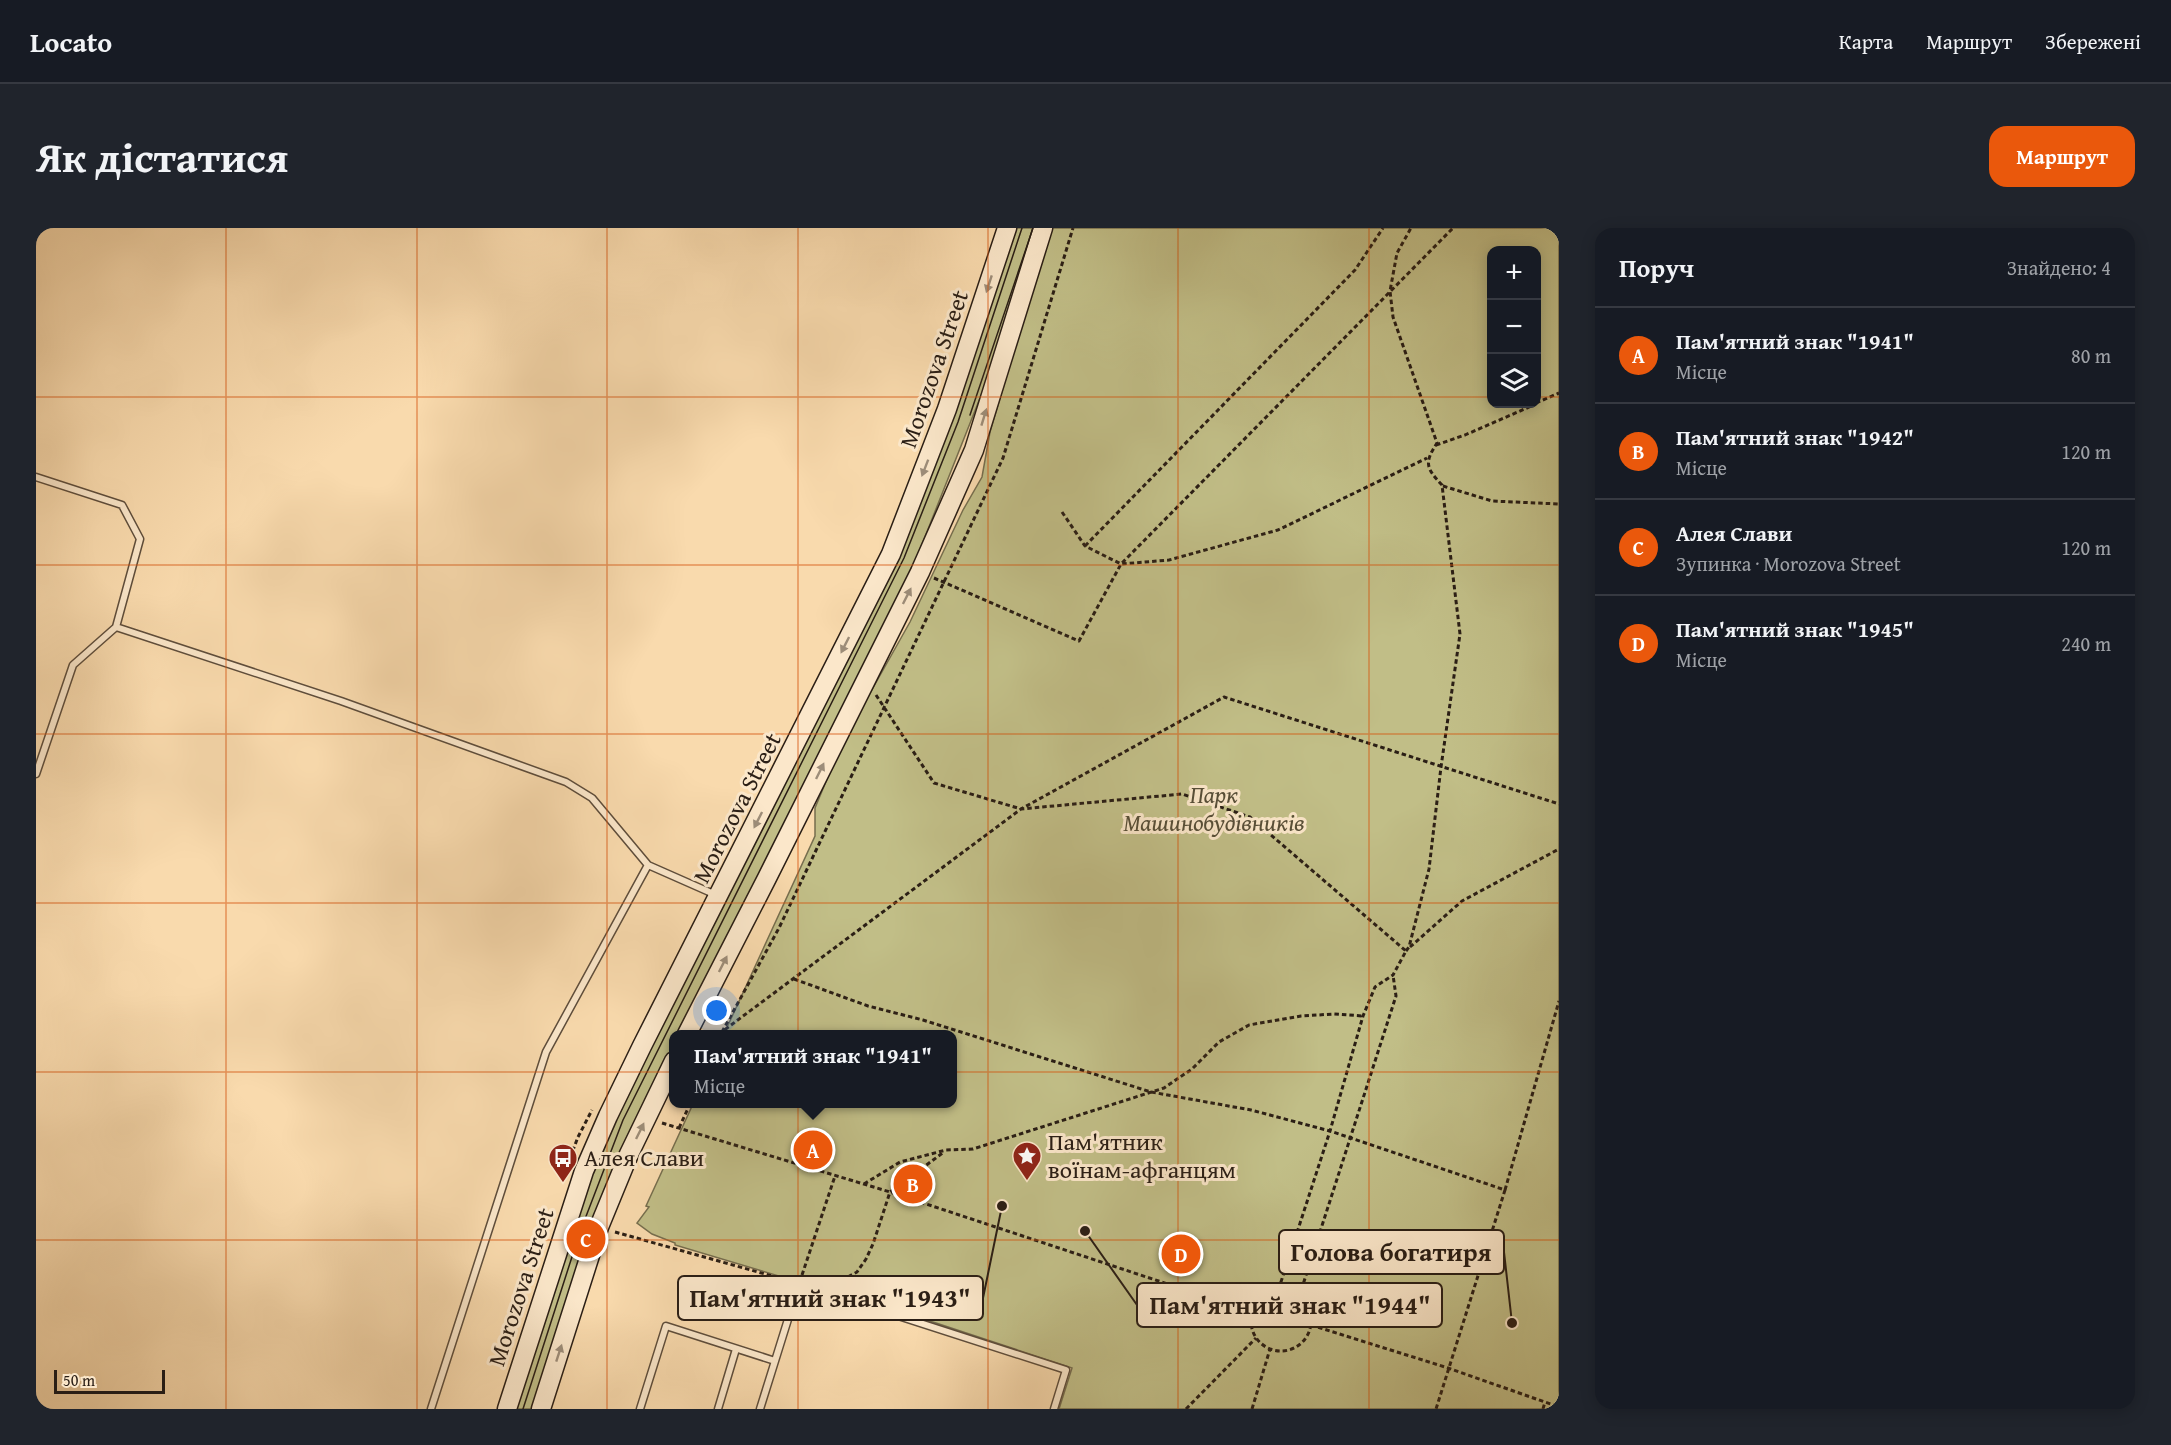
<!DOCTYPE html>
<html lang="uk">
<head>
<meta charset="utf-8">
<style>
  body { margin:0; font-family:"Gentium Book Plus",serif; background:#20242c; color:#f1f3f6 }
  .controls { position:absolute; right:18px; top:18px; display:grid; overflow:hidden; border-radius:12px; box-shadow:0 3px 15px #0003 }
  .controls button { width:54px; height:54px; display:grid; place-items:center; padding:0; border:0; border-bottom:2px solid #363941; background:#171b24; color:#f1f3f6; font:30px sans-serif }
  .scale { position:absolute; left:18px; bottom:15px; width:111px; box-sizing:border-box; padding-left:6px; border:3px solid #2a1e15; border-top:0; font-size:16px; line-height:21px; white-space:nowrap; color:#2a1e15; -webkit-text-stroke:4px #fbe7ca; paint-order:stroke }
  .you { position:absolute; left:681px; top:783px; width:21px; height:21px; margin:-15px; border:4px solid #fff; border-radius:50%; background:#1a73e8; box-shadow:0 0 0 9px #1a73e833 }
  .badge { display:grid; place-items:center; width:39px; height:39px; border-radius:50%; background:#ea580c; color:#fff; font-size:20px; font-weight:700 }
  .pin { position:absolute; translate:-50% -50%; border:3px solid #fff; box-shadow:0 2px 6px #0006 }
  .popup { position:absolute; left:633px; top:802px; width:288px; height:78px; box-sizing:border-box; display:grid; place-content:center; border-radius:12px; background:#171b24; filter:drop-shadow(0 2px 4px #0005); font-size:20px; white-space:nowrap; color:#9ea1a6 }
  .popup b { font-size:22px; color:#f1f3f6 }
  .popup::after { content:''; position:absolute; left:50%; top:100%; margin-left:-12px; border:12px solid transparent; border-top-color:#171b24 }
  .list { margin:0; padding:0; list-style:none }
  h2 { display:flex; justify-content:space-between; align-items:center; height:78px; margin:0; padding:0 24px; font-size:26px }
  h2 small { font-size:20px; font-weight:400; color:#9ea1a6 }
  .list li { display:grid; grid-template-columns:39px 1fr auto; gap:18px; align-items:center; box-sizing:border-box; height:96px; padding:0 24px; border-top:2px solid #363941 }
  .list b { display:block; font-size:22px; white-space:nowrap }
  .list p { margin:0; font-size:20px; white-space:nowrap; color:#9ea1a6 }
  .list em { font-size:20px; font-style:normal; color:#9ea1a6 }
  .icon { flex:none; width:33px; height:33px; fill:none; stroke:currentColor; stroke-width:2; stroke-linecap:round; stroke-linejoin:round }
  .map { position:relative; flex:none; width:1523px; height:1181px; overflow:hidden; border-radius:18px }
  header { display:flex; align-items:center; gap:36px; box-sizing:border-box; height:84px; padding:0 30px; background:#171b24; border-bottom:2px solid #363941 }
  header strong { font-size:28px }
  nav { display:flex; gap:33px; margin-inline-start:auto; font-size:21px }
  .intro { display:flex; align-items:center; justify-content:space-between; box-sizing:border-box; height:144px; padding:0 36px }
  h1 { margin:0; font-size:42px }
  .button { padding:15px 27px; border-radius:18px; background:#ea580c; color:#fff; font-size:21px; font-weight:700 }
  main { display:flex; gap:36px; padding:0 36px }
  aside { flex:1; background:#171b24; border-radius:18px; box-shadow:0 3px 15px #0003 }
  .map>svg:first-child { display:block }
  .green { fill:#c1be87; stroke:#766e4e; stroke-width:1.5; fill-rule:evenodd }
  .lines { fill:none; stroke-linecap:round; stroke-linejoin:round }
  .lane-casing { stroke:#5e4d3b; stroke-width:9 }
  .secondary-casing { stroke:#2a1e15; stroke-width:21 }
  .path { stroke:#2a1e15; stroke-width:3; stroke-dasharray:4.5 3; stroke-linecap:butt }
  .lane { stroke:#fbe7ca; stroke-width:6 }
  .secondary { stroke:#fbe7ca; stroke-width:18 }
  .tram { stroke:#2a1e15; stroke-width:1.5 }
  .oneway { fill:#9d8d79 }
  .grid { fill:none; stroke:#d5530d; stroke-width:1.5; stroke-opacity:0.55 }
  .labels { text-anchor:middle; stroke-width:6; stroke-linejoin:round; paint-order:stroke }
  .street-label { font-size:24px; fill:#2a1e15; stroke:#fbe7ca }
  .park-label { font-size:24px; font-style:italic; fill:#574e37; stroke:#fbe7ca }
  .poi-label { font-size:24px; fill:#2a1e15; stroke:#fbe7ca; text-anchor:start }
  .leader { fill:none; stroke:#2a1e15; stroke-width:2 }
  .callout-dot { fill:#2a1e15; stroke:#fbe7ca; stroke-width:2 }
  .callout { fill:#fbe7ca; stroke:#2a1e15; stroke-width:2 }
  .callout-label { font-size:26px; text-anchor:middle; font-weight:bold; fill:#2a1e15 }
</style>
</head>
<body>
<header>
<strong>Locato</strong>
<nav><a>Карта</a><a>Маршрут</a><a>Збережені</a></nav>
</header>
<div class="intro"><h1>Як дістатися</h1><a class="button">Маршрут</a></div>
<main>
<div class="map">
<svg width="1523" height="1181" viewBox="0 0 1523 1181">
  <rect width="100%" height="100%" fill="#f9daad"/>
  <filter id="stains"><feTurbulence type="fractalNoise" baseFrequency=".00333" numOctaves="4"/><feColorMatrix values="0 0 0 0 .2 0 0 0 0 .09 0 0 0 0 .02 0 0 0 .5 -.17"/></filter>
  <radialGradient id="worn" r=".72"><stop offset=".6" stop-color="#630" stop-opacity="0"/><stop offset="1" stop-color="#630" stop-opacity=".3"/></radialGradient>
  <path class="green" d="M978,0H1001L948,160L875,344L645,806H638L637,821L597,901L500,1181H478L555,944L578,891L858,336Z
    M1014,0H1523V1181H1023L1036,1140L900,1095L639,1017V1015L616,1006L601,995L613,979L610,978L657,876H916V806H688L779,608V580L806,515L874,394L927,282L946,249L954,204ZM1456,22H1500V176H1456Z"/>
  <g class="lines">
    <g class="lane-casing">
      <path id="lane" d="M0,249L86,277L104,311L80,399
        M0,546L37,437L80,399L305,473L530,554L556,570L612,637L510,824L395,1181
        M612,637L680,667
        M604,1181L630,1098L739,1133L763,1056L1030,1142L1018,1181
        M682,1181L700,1121
        M724,1181L739,1133"/>
    </g>
    <g class="secondary-casing">
      <path id="secondary" d="M651,806L731,650L884,344L938,222L1007,0
        M471,1181L548,943L572,888L606,818L855,326L911,181L971,0
        M505,1181L563,999L593,926L638,833"/>
    </g>
    <path class="path" d="M1500,175L1523,165
      M1400,217L1429,207L1500,176
      M1407,258L1456,273L1523,276
      M1026,284L1049,318L1085,336L1133,332L1242,302L1391,230
      M1049,318L1319,42L1347,0
      M898,350L1043,413L1085,336L1417,0
      M840,467L898,555L985,581L1146,566L1214,589L1370,723L1357,747L1339,759L1327,788L1294,903L1242,1063
      M1374,719L1426,673L1523,621
      M1370,723L1373,719L1393,641L1405,539L1424,406L1406,257C1390,240 1388,235 1401,215L1357,89L1354,63L1361,25L1375,0
      M758,751L832,778L887,792L1115,864L1215,882L1294,903L1469,962L1400,1181
      M686,804L743,700L967,230L1037,0
      M683,806L985,581L1188,469L1523,576
      M626,895L854,964L1216,1084
      M643,900L654,876
      M534,930L542,909L556,882
      M828,956L864,934L910,922L937,921L1128,860L1156,841L1183,814L1213,797L1265,788L1298,786L1327,788
      M1469,962L1523,773
      M579,1004L754,1053
      M766,1047L799,948
      M799,1056L821,1044L830,1031L837,1016L854,964L908,924
      M1215 1093a30 30 0 1 1 60 0a30 30 0 1 1-60 0Z
      M1263,1069L1360,768L1357,747
      M1275,1097L1412,1140L1523,1179
      M1150,1181L1220,1110
      M1216,1181L1234,1121
      M1507,1181L1509,1174"/>
    <use href="#lane" class="lane"/>
    <use href="#secondary" class="secondary"/>
    <path class="tram" d="M934,187L997,0
      M487,1181L544,1004L587,892L868,330L922,194L986,0"/>
  </g>
  <defs><path id="oneway-solid" d="M-6-.8H1V-3.2L6.5 0L1 3.2V.8H-6Z" transform="scale(1.5)"/></defs>
  <g class="oneway">
    <use href="#oneway-solid" transform="translate(953 56) rotate(108)"/>
    <use href="#oneway-solid" transform="translate(948 189) rotate(-73)"/>
    <use href="#oneway-solid" transform="translate(889 240) rotate(111)"/>
    <use href="#oneway-solid" transform="translate(871 368) rotate(-63)"/>
    <use href="#oneway-solid" transform="translate(809 417) rotate(117)"/>
    <use href="#oneway-solid" transform="translate(784 543) rotate(-64)"/>
    <use href="#oneway-solid" transform="translate(722 592) rotate(117)"/>
    <use href="#oneway-solid" transform="translate(687 736) rotate(-63)"/>
    <use href="#oneway-solid" transform="translate(604 903) rotate(-64)"/>
    <use href="#oneway-solid" transform="translate(523 1125) rotate(-72)"/>
  </g>
  <path class="grid" d="M190,0V1181M381,0V1181M571,0V1181M762,0V1181M952,0V1181M1142,0V1181M1333,0V1181M0,169H1456M1500,169H1523M0,337H1523M0,506H1523M0,675H1523M0,844H1523M0,1012H1523"/>
  <defs>
    <g id="sight-pin" transform="scale(1.5)"><path d="M0 17L-7.5 6A9.5 9.5 0 1 1 7.5 6Z" fill="#8f2418" stroke="#fbe7ca"/><path d="M0-6L1.8-2.2L6-1.7L2.9 1.2L3.7 5.4L0 3.3L-3.7 5.4L-2.9 1.2L-6-1.7L-1.8-2.2Z" fill="#fff"/></g>
    <g id="bus-pin" transform="scale(1.5)"><path d="M0 17L-7.5 6A9.5 9.5 0 1 1 7.5 6Z" fill="#8f2418" stroke="#fbe7ca"/><path d="M-5-6H5V4H4V6H2V4H-2V6H-4V4H-5ZM-3.5-4V0h7V-4ZM-3.5 1.2v1.5H-2V1.2ZM2 1.2v1.5H3.5V1.2Z" fill="#fff"/></g>
  </defs>
  <g fill-rule="evenodd">
    <use href="#sight-pin" x="991" y="928"/>
    <use href="#bus-pin" x="527" y="930"/>
  </g>
  <g class="labels">
    <g class="street-label">
      <text transform="translate(898 141) rotate(-71)" y="8">Morozova Street</text>
      <text transform="translate(701 580) rotate(-63)" y="8">Morozova Street</text>
      <text transform="translate(485 1059) rotate(-72)" y="8">Morozova Street</text>
    </g>
    <g class="park-label">
      <text x="1178" y="575">Парк<tspan x="1178" dy="28">Машинобудівників</tspan></text>
    </g>
    <g class="poi-label">
      <text x="1012" y="922">Пам'ятник<tspan x="1012" dy="28">воїнам-афганцям</tspan></text>
      <text x="548" y="938">Aлея Слави</text>
    </g>
  </g>
  <path class="leader" d="M1476 1095L1468 1024M966 978L947 1070M1049 1003L1101 1077"/>
  <g class="callout-dot">
    <circle cx="1476" cy="1095" r="6"/>
    <circle cx="966" cy="978" r="6"/>
    <circle cx="1049" cy="1003" r="6"/>
  </g>
  <g class="callout">
    <rect x="1243" y="1002" width="225" height="44" rx="6"/>
    <rect x="642" y="1048" width="305" height="44" rx="6"/>
    <rect x="1101" y="1055" width="305" height="44" rx="6"/>
  </g>
  <g class="callout-label">
    <text x="1355" y="1033">Голова богатиря</text>
    <text x="794" y="1079">Пам'ятний знак "1943"</text>
    <text x="1254" y="1086">Пам'ятний знак "1944"</text>
  </g>
  <rect width="100%" height="100%" filter="url(#stains)"/>
  <rect width="100%" height="100%" fill="url(#worn)"/>
</svg>
<div class="controls">
<button>+</button>
<button>−</button>
<button><svg class="icon" aria-label="layers" viewBox="0 0 24 24"><path d="M12 4l9 5-9 5-9-5zM3 14l9 5 9-5"/></svg></button>
</div>
<div class="scale">50 m</div>
<div class="you"></div>
<div class="pin badge" style="left:777px;top:922px">A</div>
<div class="popup"><b>Пам'ятний знак &quot;1941&quot;</b>Місце</div>
<div class="pin badge" style="left:877px;top:956px">B</div>
<div class="pin badge" style="left:550px;top:1011px">C</div>
<div class="pin badge" style="left:1145px;top:1026px">D</div>
</div>
<aside>
<h2>Поруч<small>Знайдено: 4</small></h2>
<ul class="list">
<li><span class="badge">A</span><div><b>Пам'ятний знак &quot;1941&quot;</b><p>Місце</p></div><em>80 m</em></li>
<li><span class="badge">B</span><div><b>Пам'ятний знак &quot;1942&quot;</b><p>Місце</p></div><em>120 m</em></li>
<li><span class="badge">C</span><div><b>Алея Слави</b><p>Зупинка · Morozova Street</p></div><em>120 m</em></li>
<li><span class="badge">D</span><div><b>Пам'ятний знак &quot;1945&quot;</b><p>Місце</p></div><em>240 m</em></li>
</ul>
</aside>
</main>
</body>
</html>
